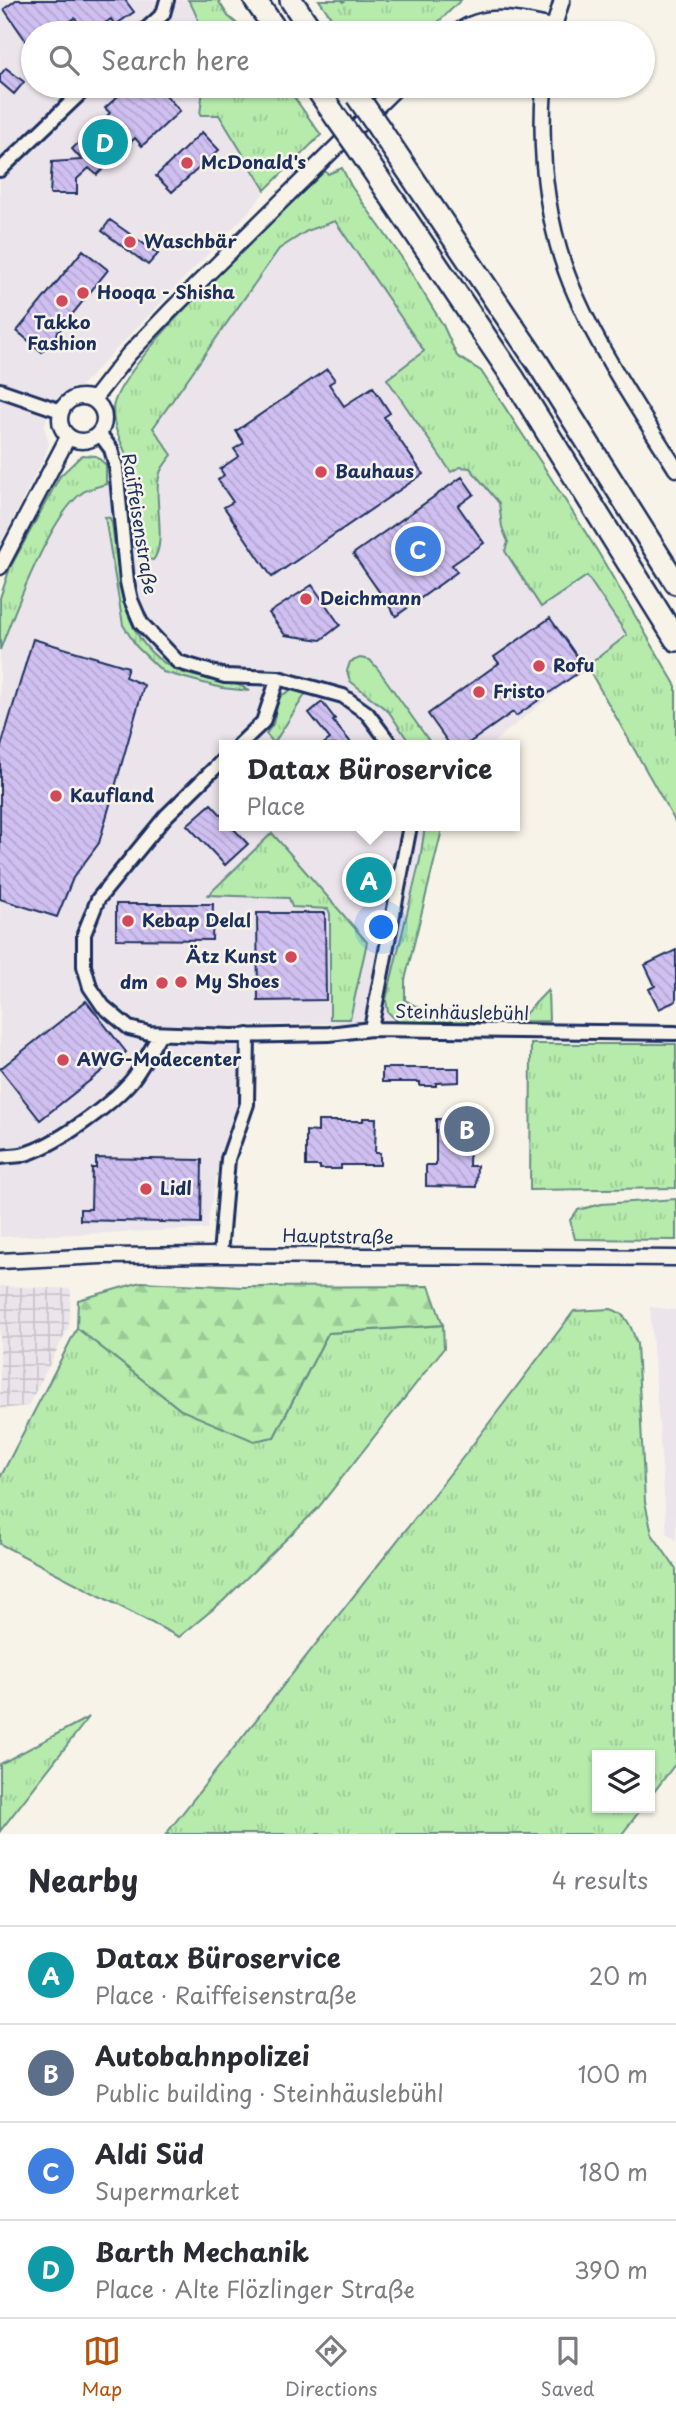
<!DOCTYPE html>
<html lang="en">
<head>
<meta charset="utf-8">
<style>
  body { margin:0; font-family:"Playpen Sans",sans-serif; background:#f2f2f3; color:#2b2b33 }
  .controls { position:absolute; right:21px; bottom:21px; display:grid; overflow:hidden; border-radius:0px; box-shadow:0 2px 5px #0004 }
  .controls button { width:63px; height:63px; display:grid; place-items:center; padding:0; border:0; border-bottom:2px solid #e1e1e2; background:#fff; color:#2b2b33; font:35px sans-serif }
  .you { position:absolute; left:382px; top:928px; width:24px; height:24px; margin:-18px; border:5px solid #fff; border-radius:50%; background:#1a73e8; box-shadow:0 0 0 10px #1a73e833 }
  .badge { display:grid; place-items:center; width:46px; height:46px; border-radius:50%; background:#b45309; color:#fff; font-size:23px; font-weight:700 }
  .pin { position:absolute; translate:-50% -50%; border:4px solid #fff; box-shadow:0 2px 7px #0006 }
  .popup { position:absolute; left:219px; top:740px; width:301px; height:91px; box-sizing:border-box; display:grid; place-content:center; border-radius:0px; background:#fff; filter:drop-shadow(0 2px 5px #0005); font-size:23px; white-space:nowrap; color:#7c7c81 }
  .popup b { font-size:26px; color:#2b2b33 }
  .popup::after { content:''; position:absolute; left:50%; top:100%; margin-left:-14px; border:14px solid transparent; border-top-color:#fff }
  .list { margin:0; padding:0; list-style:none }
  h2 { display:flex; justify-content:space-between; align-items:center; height:91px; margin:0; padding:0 28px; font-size:30px }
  h2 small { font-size:23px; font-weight:400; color:#7c7c81 }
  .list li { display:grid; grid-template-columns:46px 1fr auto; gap:21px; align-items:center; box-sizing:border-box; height:98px; padding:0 28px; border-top:2px solid #e1e1e2 }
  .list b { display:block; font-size:26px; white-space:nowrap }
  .list p { margin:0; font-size:23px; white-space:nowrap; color:#7c7c81 }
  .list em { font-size:23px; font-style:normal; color:#7c7c81 }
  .icon { flex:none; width:38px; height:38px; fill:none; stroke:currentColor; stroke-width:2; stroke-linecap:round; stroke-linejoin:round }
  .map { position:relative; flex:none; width:676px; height:1834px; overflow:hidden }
  .search { position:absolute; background:#fff; box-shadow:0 2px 5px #0004; left:21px; right:21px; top:21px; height:77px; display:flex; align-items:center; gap:18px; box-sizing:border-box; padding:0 24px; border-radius:38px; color:#7c7c81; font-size:26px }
  .sheet { height:483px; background:#fff }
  nav { display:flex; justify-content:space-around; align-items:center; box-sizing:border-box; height:98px; border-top:2px solid #e1e1e2; background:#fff; font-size:19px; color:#7c7c81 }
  nav a { display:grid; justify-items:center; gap:4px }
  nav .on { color:#b45309 }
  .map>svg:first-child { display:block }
  .built { fill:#ebe4eb }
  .industrial { fill:url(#industrial-grid) }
  .grass { fill:url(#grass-tufts); stroke:#688d85; stroke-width:2 }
  .forest { fill:url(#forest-firs); stroke:#688d85; stroke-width:2 }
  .building { fill:url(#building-back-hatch); stroke:#1b2f5e; stroke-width:2 }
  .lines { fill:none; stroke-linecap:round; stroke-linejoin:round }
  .minor-casing { stroke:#1b2f5e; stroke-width:18 }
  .tertiary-casing { stroke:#1b2f5e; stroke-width:19 }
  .motorway-casing { stroke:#1b2f5e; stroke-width:26 }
  .minor { stroke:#f7f3e8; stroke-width:12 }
  .tertiary { stroke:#f7f3e8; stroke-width:14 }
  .motorway { stroke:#f7f3e8; stroke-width:21 }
  .motorway-bridge-casing { stroke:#1b2f5e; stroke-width:26; stroke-linecap:butt }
  .motorway-bridge { stroke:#f7f3e8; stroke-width:21 }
  .poi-dot { fill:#d1495b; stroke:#f7f3e8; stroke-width:2.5 }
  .labels { text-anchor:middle; stroke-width:5; stroke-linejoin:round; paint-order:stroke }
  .poi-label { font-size:18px; font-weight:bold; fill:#1b2f5e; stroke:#f7f3e8; text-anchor:start }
  .street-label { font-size:18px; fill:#1b2f5e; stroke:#f7f3e8 }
</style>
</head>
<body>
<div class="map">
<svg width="676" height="1834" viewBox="0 0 676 1834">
  <defs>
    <pattern id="industrial-grid" width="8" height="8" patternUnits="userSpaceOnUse" patternTransform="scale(1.75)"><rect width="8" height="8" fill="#ebe4eb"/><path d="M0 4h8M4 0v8" fill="none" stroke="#c9c4cc"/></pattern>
    <pattern id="grass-tufts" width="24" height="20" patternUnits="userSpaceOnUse" patternTransform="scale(1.75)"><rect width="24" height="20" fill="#b6ebac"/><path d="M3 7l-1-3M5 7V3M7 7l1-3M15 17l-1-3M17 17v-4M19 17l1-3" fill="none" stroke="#9cca96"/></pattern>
    <pattern id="forest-firs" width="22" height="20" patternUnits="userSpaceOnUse" patternTransform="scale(1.75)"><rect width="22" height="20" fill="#b6ebac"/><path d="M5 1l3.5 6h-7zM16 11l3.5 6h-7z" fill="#9cca96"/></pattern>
    <pattern id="building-back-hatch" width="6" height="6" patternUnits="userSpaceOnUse" patternTransform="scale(1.75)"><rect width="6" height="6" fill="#d0c0f1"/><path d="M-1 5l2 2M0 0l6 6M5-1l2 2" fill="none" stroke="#b2a5d1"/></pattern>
  </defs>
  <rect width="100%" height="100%" fill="#f7f3e8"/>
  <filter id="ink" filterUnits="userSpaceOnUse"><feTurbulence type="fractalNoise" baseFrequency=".0143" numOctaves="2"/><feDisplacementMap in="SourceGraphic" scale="14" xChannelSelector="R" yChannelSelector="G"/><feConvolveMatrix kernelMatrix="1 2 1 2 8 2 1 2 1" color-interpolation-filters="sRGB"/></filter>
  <g filter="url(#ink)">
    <path class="built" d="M0,0H188L194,7L196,21L204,33H33V86H206L203,89L265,190L256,204L79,388L62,393L50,408L44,427L49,443L44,458L0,545Z
      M335,221L425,352L387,380L450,471L460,467L470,468L499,503L502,527L508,542L505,551L540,606L587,575L627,636L587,666L586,672L579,673L490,745H224V826H441L405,980V1000L398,1022L241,1025L240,1089L232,1126L218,1166L207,1229L0,1237V594L10,568L49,496L71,465L101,464L106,472L130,460L279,249L307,231Z
      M650,1307L676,1310V1541L667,1533Z"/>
    <path class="industrial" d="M0,1286L71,1289L69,1327L28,1406L0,1409Z"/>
    <path class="grass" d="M188,0H218L228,16L248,33H204C197,22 196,10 188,0Z
      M319,0H342L343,2L346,0H461L427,33H342Z
      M206,86H286L321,135L265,190L219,115H200L203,89Z
      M342,168L351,186L402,258L443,325L457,356L481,371L542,464L598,552L676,686V823L587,666L627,635L587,576L541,607L505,551L508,542L502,527L499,503L470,468L460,467L451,472L387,379L424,351L335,221L307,231L279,249L153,428L172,455C168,460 162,467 160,473C152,497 168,543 153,560L145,559L138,555C128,529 134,497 130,470C127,448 112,432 113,409C115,365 286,209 325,171L328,174Z
      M82,455L96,456L106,465V484C99,486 91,488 85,491C53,509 13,615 0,650V598L10,568L60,476Z
      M105,517L110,518L112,523C120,580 120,648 182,672C206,682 227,676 250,691L222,688L163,672L137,647L123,625Z
      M360,658L370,660L378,669L432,745H411L389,712L350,681L347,671L350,662Z
      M293,689L306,693L274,743L266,734L273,724L279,697Z
      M425,826H442L441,834L405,980V1000L423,1010L523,1016L548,990L549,1021L398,1022L388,1012L386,1000L420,860Z
      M272,833L367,942L350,1019H330V914L328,909L292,907L289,898L208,895Z
      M531,1044H676V1188L530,1190Z
      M676,1199V1240L575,1239L570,1220L578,1210L601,1204Z
      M611,1309C628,1314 632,1329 637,1344L645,1502L652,1534L676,1569V1763L650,1797V1755H597V1808H642L622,1834H166L464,1456L574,1311Z
      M443,1325L444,1348L318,1508L223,1601L179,1637L0,1544V1478L77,1328L181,1410L274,1437L328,1333Z
      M89,1717L0,1831V1764Z"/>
    <path class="forest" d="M141,1282L242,1287L429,1286L443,1325L328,1333L274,1437L254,1441L181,1410L77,1328L78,1300Z"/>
    <path class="building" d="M16,0H125L134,12L115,25L111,19L91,33H86L75,18L52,33H33V51L4,9Z
      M6,68L24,82L14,94L0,82V75Z
      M129,86H158L180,111L142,146L135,138L97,175L89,168L77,179V194H50L52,162L82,160L72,149L110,113L105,108Z
      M202,132L219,150L172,192L156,176Z
      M110,220L158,254L148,265L102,231Z
      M83,250L108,270L42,352L17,331Z
      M327,369L335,380L329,384L344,406L373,387L390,413L384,417L423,474L272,577L224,507L233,502L218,480L224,475L220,469L239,456L234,449L244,443L236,431Z
      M462,477L474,494L458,506L484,543L452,565L457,572L396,616L353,554Z
      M312,585L340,625L321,640L285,635L269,613Z
      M550,618L585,668L516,716L513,712L466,745H450L428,714L499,663L494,657Z
      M33,639L128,667L125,677L144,685L99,843L73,878L57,917L0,899V750Z
      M322,702L335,719L333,721L353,745H322L330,739L309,713Z
      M211,804L224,818V826H231L248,844L225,865L187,825Z
      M369,861L388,866L377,904L359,898L353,886L359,866Z
      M116,904H213L212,940L116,939Z
      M257,913H325L326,1000L258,1001Z
      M676,950V1001L659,1009L649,989L655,986L645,965Z
      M86,1001L126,1052L40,1120L0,1069Z
      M382,1068H459V1082L436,1083V1086H420V1082H382Z
      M363,1118H376L375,1153H380V1165H341V1169H320V1166H306V1131L318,1132V1121H363Z
      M436,1119L470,1120L469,1166H477L476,1187L426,1186V1165H436Z
      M96,1158L202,1160L201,1223L80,1220V1209H91L92,1168H96Z"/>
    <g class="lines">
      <g class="minor-casing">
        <path id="minor" d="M142,33L163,14L167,0
          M0,170L88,86
          M0,390L61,411
          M99,433L111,449L116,467L127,582L131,600L141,623L178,662L225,676L278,678L343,696L367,713L391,745
          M239,745L263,722L278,678
          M224,759L166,816L98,899L84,934V966L90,987L103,1006L129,1028L149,1033L231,1036L329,1034L371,1029L676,1033
          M371,1029L410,826
          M0,1157C7,1156 15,1156 21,1155C54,1147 110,1106 132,1080C143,1066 151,1049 160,1034
          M220,1255L228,1159L247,1104L248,1035"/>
      </g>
      <g class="tertiary-casing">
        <path id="tertiary" d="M456,33C486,10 520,20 553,27
          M552,33L562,0
          M544,86C539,157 547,231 576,296C603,357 641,413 676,469
          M60 419a22 22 0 1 1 44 0a22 22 0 1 1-44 0Z
          M93,400L128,355L171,310L398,86
          M0,567L68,437
          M0,1261L101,1256L220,1255L676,1258"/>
      </g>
      <g class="motorway-casing">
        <path id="motorway" d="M255,0L278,33
          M291,0L313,33
          M315,86L336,117
          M379,128L537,362L676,583
          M358,148L514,379L676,640"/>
      </g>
      <use href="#minor" class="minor"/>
      <use href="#tertiary" class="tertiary"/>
      <use href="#motorway" class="motorway"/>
      <g class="motorway-bridge-casing">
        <path id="motorway-bridge" d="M357,96L379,128
          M336,117L358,148"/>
      </g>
      <use href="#motorway-bridge" class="motorway-bridge"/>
    </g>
  </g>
  <g class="poi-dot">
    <circle cx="187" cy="163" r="7"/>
    <circle cx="130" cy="242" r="7"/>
    <circle cx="83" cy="293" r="7"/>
    <circle cx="62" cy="301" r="7"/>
    <circle cx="321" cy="472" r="7"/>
    <circle cx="306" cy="599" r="7"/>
    <circle cx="539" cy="666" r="7"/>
    <circle cx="479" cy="692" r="7"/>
    <circle cx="56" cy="796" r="7"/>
    <circle cx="128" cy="921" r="7"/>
    <circle cx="291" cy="957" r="7"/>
    <circle cx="181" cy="982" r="7"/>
    <circle cx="162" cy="983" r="7"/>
    <circle cx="63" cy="1060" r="7"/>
    <circle cx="146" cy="1189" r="7"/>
  </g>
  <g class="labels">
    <g class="poi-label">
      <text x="201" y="169">McDonald's</text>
      <text x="144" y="248">Waschbär</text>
      <text x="97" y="299">Hooqa - Shisha</text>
      <text x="62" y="329" text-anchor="middle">Takko<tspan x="62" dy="21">Fashion</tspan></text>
      <text x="335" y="478">Bauhaus</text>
      <text x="320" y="605">Deichmann</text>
      <text x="553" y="672">Rofu</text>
      <text x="493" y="698">Fristo</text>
      <text x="70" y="802">Kaufland</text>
      <text x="142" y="927">Kebap Delal</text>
      <text x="277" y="963" text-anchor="end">Ätz Kunst</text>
      <text x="195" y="988">My Shoes</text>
      <text x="148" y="989" text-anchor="end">dm</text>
      <text x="77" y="1066">AWG-Modecenter</text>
      <text x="160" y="1195">Lidl</text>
    </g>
    <g class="street-label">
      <text transform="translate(139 524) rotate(81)" y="6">Raiffeisenstraße</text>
      <text transform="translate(462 1013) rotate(1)" y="6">Steinhäuslebühl</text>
      <text transform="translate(338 1237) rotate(1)" y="6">Hauptstraße</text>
    </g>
  </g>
</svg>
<div class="controls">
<button><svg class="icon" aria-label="layers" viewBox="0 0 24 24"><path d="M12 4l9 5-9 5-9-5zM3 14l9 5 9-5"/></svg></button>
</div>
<div class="you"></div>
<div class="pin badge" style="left:369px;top:880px;background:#0f9aa8">A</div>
<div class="popup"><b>Datax Büroservice</b>Place</div>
<div class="pin badge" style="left:467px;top:1129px;background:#5c6f8a">B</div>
<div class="pin badge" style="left:418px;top:549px;background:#3f7fe0">C</div>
<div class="pin badge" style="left:105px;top:142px;background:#0f9aa8">D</div>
<div class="search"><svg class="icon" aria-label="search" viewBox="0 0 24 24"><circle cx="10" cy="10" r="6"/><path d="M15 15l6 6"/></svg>Search here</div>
</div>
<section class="sheet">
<h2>Nearby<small>4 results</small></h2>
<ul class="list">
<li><span class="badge" style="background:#0f9aa8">A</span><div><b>Datax Büroservice</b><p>Place · Raiffeisenstraße</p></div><em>20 m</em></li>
<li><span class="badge" style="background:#5c6f8a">B</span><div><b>Autobahnpolizei</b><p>Public building · Steinhäuslebühl</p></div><em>100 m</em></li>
<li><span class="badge" style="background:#3f7fe0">C</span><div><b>Aldi Süd</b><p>Supermarket</p></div><em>180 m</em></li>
<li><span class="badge" style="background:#0f9aa8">D</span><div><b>Barth Mechanik</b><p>Place · Alte Flözlinger Straße</p></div><em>390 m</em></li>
</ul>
</section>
<nav>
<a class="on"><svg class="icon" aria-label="map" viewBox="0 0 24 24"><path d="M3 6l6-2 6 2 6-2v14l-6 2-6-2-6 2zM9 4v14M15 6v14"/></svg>Map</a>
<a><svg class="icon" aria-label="directions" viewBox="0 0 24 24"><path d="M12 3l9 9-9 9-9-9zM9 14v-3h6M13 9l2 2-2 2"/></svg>Directions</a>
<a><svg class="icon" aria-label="saved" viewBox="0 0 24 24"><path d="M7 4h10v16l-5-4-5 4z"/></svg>Saved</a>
</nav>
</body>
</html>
